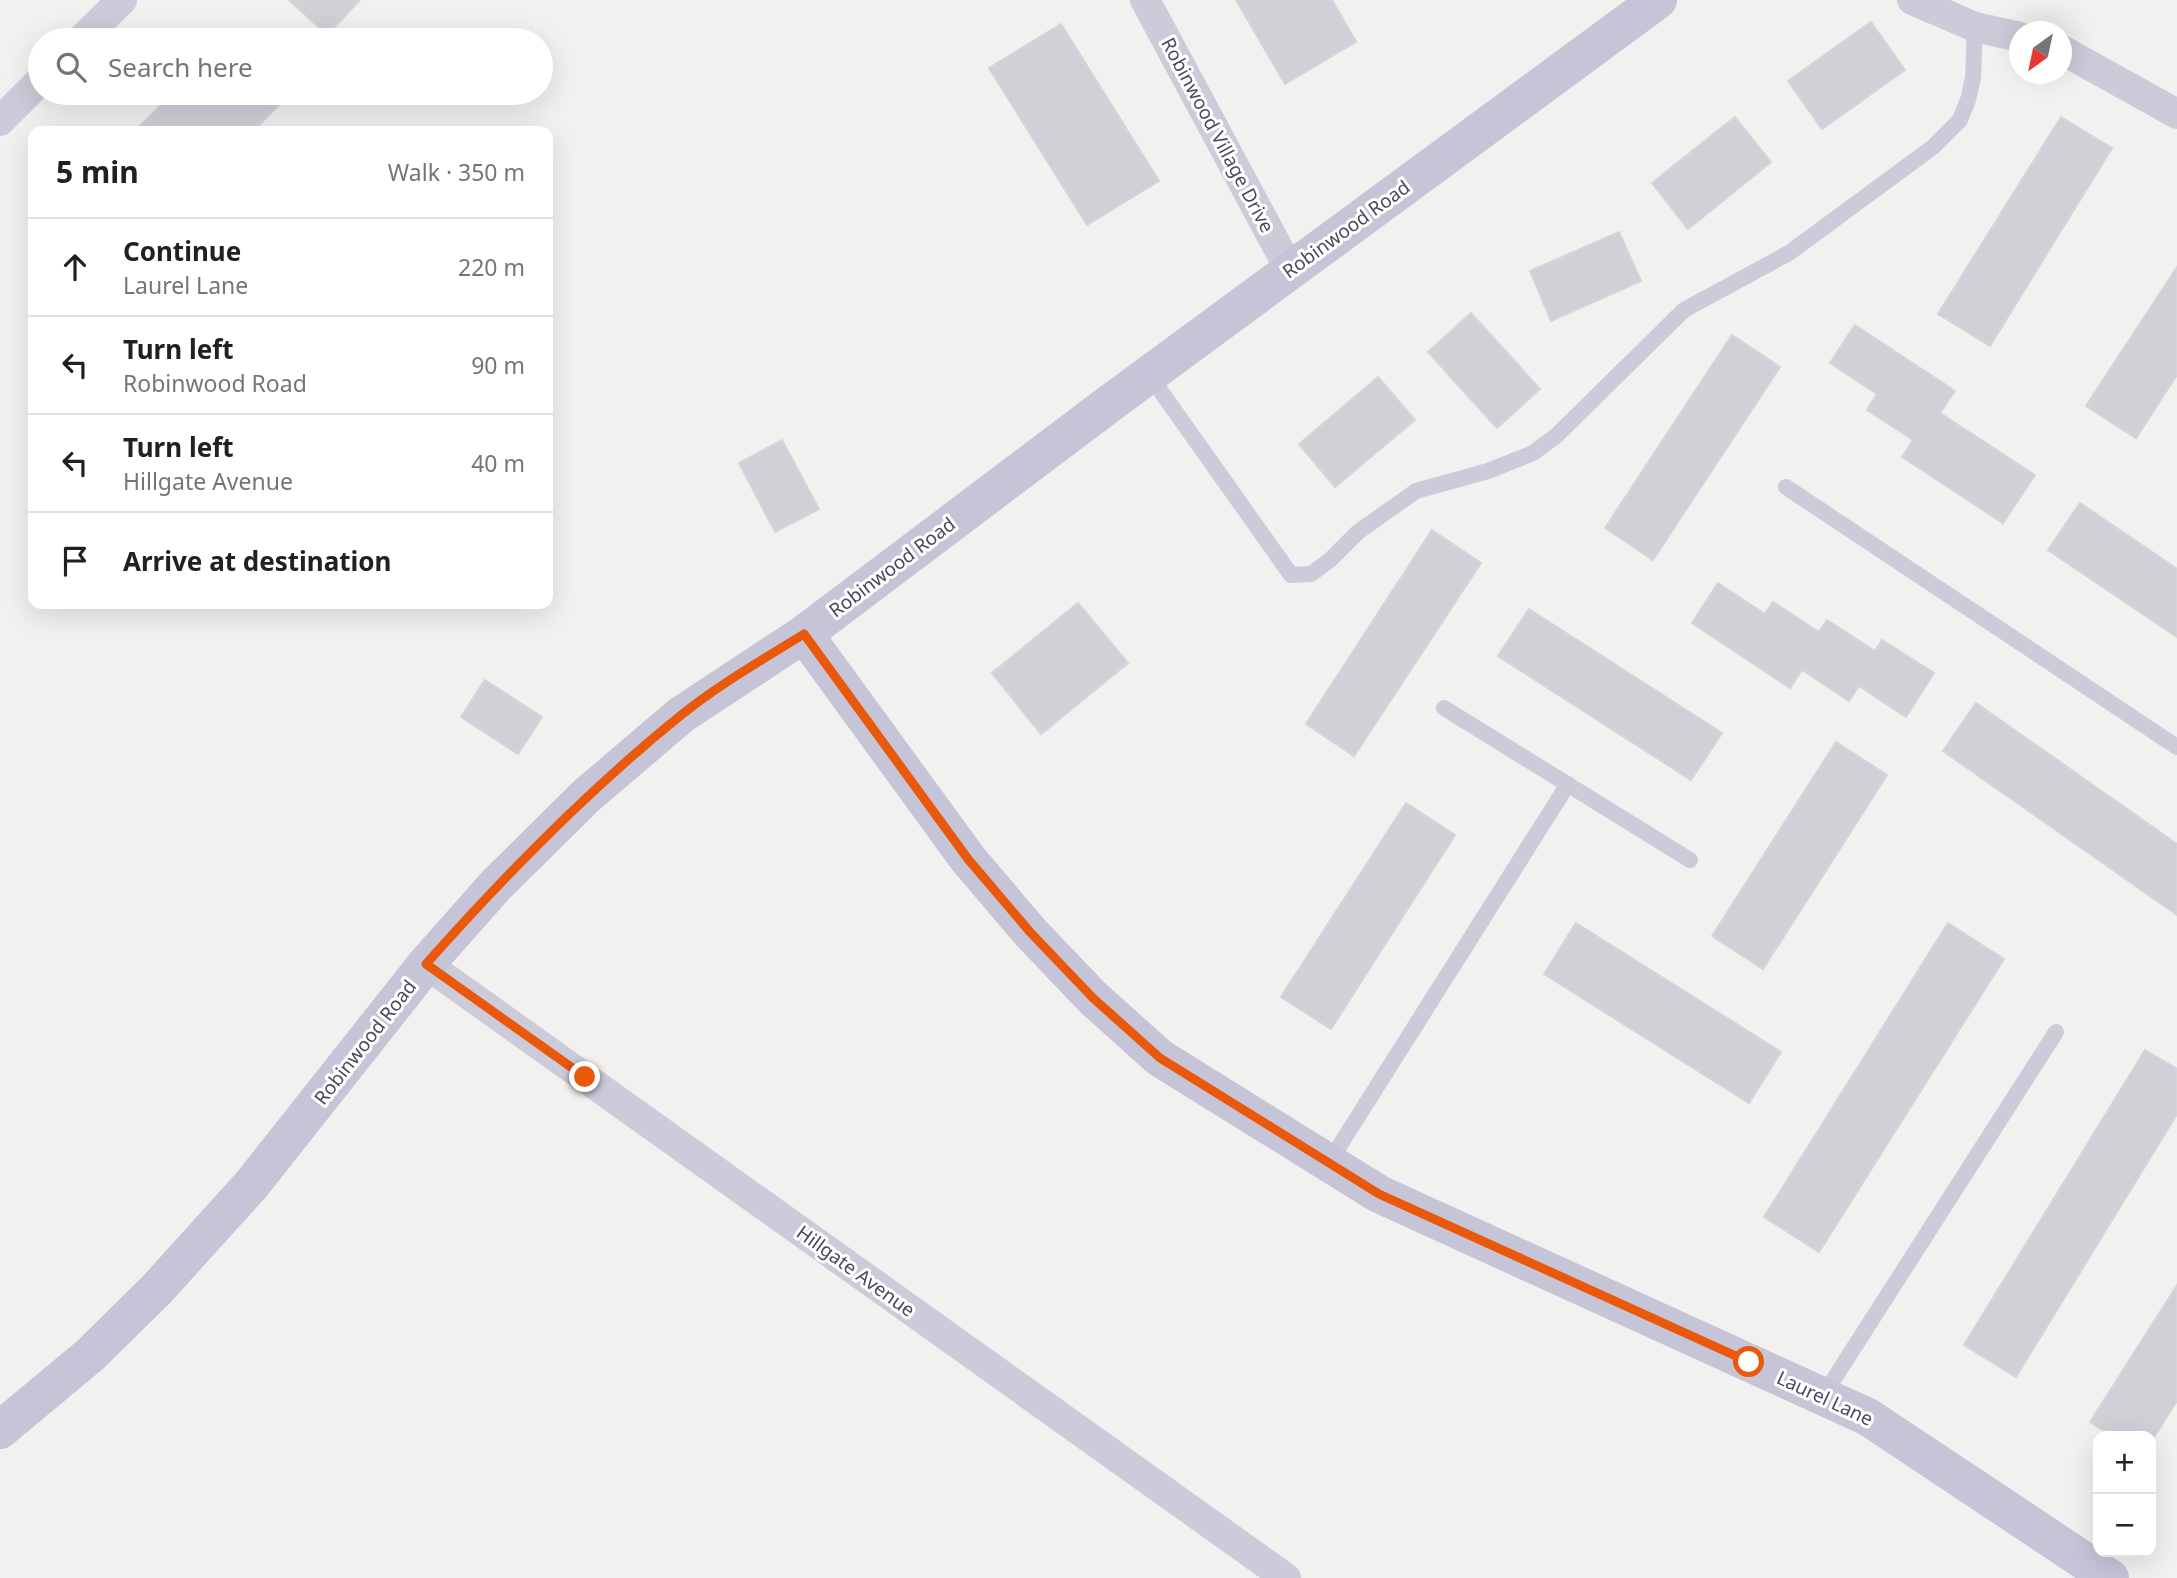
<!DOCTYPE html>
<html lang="en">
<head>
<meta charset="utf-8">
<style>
  body { margin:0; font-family:"Noto Sans",sans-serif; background:#f2f2f2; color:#202124 }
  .controls { position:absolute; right:21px; bottom:21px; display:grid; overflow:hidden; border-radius:14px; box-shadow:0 7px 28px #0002 }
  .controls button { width:63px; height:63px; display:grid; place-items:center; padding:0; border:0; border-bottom:2px solid #e0e0e0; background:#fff; color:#202124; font:35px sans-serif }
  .compass { position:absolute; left:2009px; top:21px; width:63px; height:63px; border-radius:50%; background:#fff; box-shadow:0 7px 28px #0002; rotate:213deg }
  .stop { position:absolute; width:21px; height:21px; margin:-16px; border:5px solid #ea580c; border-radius:50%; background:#fff }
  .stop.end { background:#ea580c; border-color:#fff; box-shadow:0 2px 7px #0008 }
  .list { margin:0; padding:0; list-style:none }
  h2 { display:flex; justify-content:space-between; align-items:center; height:91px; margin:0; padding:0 28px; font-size:30px }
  h2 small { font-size:23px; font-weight:400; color:#757577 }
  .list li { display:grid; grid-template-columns:46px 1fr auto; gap:21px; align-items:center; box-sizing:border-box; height:98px; padding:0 28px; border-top:2px solid #e0e0e0 }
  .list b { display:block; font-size:26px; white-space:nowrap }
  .list p { margin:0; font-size:23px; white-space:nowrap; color:#757577 }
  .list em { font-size:23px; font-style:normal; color:#757577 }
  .icon { flex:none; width:38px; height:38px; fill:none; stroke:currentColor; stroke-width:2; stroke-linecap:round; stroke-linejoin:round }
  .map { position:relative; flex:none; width:2177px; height:1578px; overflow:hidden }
  .search { position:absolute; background:#fff; box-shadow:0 7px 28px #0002; left:28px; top:28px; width:525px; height:77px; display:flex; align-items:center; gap:18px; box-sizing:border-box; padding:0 24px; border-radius:38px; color:#757577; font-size:26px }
  .panel { position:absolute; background:#fff; box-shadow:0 7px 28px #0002; left:28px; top:126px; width:525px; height:483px; border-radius:14px }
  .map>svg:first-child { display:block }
  .building { fill:#d1d0d7; stroke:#d6d4db; stroke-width:2 }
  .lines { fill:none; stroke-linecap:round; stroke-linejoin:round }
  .lane { stroke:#cbcbd9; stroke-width:16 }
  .street { stroke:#cbcbd9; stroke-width:30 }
  .secondary { stroke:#c6c4d7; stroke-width:38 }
  .route { stroke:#ea580c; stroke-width:9 }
  .labels { text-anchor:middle; stroke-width:6; stroke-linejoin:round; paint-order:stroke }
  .street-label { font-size:19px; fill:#4a495c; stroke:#fff }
</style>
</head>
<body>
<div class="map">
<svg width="2177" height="1578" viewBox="0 0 2177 1578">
  <rect width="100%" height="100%" fill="#f2f1f0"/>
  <path class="building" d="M289,0H360L327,35Z
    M1236,0H1332L1356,42L1285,84Z
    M1871,22L1905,70L1822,129L1788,81Z
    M1061,24L1159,181L1087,225L989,68Z
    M173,93H289L290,94L253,131H135Z
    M1735,117L1771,162L1688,229L1652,183Z
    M2061,117L2112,148L1990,346L1938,314Z
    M1619,232L1641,281L1551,321L1530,271Z
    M2177,267V375L2136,438L2086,406Z
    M1471,313L1540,389L1497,428L1428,352Z
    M1855,325L1955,391L1940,413L2035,475L2003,523L1902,457L1913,440L1867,410L1877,394L1830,363Z
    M1732,335L1780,367L1653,560L1605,528Z
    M1378,377L1415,420L1335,487L1299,444Z
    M782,440L819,509L775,532L739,463Z
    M2080,503L2177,569V637L2048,550Z
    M1432,530L1481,563L1354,756L1306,724Z
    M1718,583L1765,614L1773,602L1819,632L1827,620L1875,651L1882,640L1934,673L1906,717L1859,686L1849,701L1802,670L1790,688L1692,623Z
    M1078,603L1128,663L1041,734L992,673Z
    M1529,609L1722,733L1691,780L1498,656Z
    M485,680L542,717L518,754L461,717Z
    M1976,703L2177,844V915L1943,751Z
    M1836,742L1887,775L1763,969L1712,936Z
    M1406,803L1455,835L1331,1029L1281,997Z
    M1576,923L1781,1052L1749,1103L1544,974Z
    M1948,923L2004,959L1819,1252L1764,1217Z
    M2145,1050L2177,1069V1114L2016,1377L1964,1345Z
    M2177,1285V1401L2151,1442V1436H2112L2090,1422Z"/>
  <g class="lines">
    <path class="lane" d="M1150,376L1291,575L1311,574L1330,560L1358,532L1416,491L1488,471L1533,453L1556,436L1684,310L1789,253L1933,147L1960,120L1968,100L1973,78L1975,27
      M1786,487L2177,747
      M1444,708L1690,860
      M1328,1164L1568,784
      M1823,1396L2056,1032"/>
    <path class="street" d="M1145,0L1290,270
      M1912,0L1975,27L2020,37
      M81,40L122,0
      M2062,50L2177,114
      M0,121L40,81
      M426,964L1286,1578"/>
    <path class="secondary" d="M804,634L968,859L1030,932L1093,998L1160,1058L1379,1194L1868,1417L2110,1578
      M0,1430L90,1355L157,1289L252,1184L426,964L496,885L586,796L681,715L804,634L1109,404L1658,0"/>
  </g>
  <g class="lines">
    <path class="route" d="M585,1077L426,964C505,875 587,791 680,716C718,685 762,660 804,634L968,859L1030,932L1093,998L1160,1058L1379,1194L1749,1362"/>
  </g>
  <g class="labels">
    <g class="street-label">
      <text transform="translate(1218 135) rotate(62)" y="7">Robinwood Village Drive</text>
      <text transform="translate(1346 229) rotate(-36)" y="7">Robinwood Road</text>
      <text transform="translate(892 567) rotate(-37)" y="7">Robinwood Road</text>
      <text transform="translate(365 1042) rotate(-52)" y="7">Robinwood Road</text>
      <text transform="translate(856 1271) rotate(36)" y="7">Hillgate Avenue</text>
      <text transform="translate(1825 1398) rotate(25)" y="7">Laurel Lane</text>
    </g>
  </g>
</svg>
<div class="controls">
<button>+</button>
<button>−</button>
</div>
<svg class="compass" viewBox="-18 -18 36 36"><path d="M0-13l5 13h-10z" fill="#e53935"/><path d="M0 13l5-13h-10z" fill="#757577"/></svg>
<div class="stop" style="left:1749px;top:1362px"></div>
<div class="stop end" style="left:585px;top:1077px"></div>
<div class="search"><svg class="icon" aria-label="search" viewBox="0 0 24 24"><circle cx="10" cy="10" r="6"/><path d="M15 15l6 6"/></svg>Search here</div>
<section class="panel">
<h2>5 min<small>Walk · 350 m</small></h2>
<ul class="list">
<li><svg class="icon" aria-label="ahead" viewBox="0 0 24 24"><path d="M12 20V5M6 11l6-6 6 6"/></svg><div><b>Continue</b><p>Laurel Lane</p></div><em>220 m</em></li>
<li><svg class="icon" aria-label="left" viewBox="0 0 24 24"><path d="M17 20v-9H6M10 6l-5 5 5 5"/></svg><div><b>Turn left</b><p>Robinwood Road</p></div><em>90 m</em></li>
<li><svg class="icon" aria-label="left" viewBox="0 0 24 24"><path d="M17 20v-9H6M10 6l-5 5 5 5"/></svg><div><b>Turn left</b><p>Hillgate Avenue</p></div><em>40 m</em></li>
<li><svg class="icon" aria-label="arrive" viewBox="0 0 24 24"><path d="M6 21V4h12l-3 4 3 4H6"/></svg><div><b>Arrive at destination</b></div></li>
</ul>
</section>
</div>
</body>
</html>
